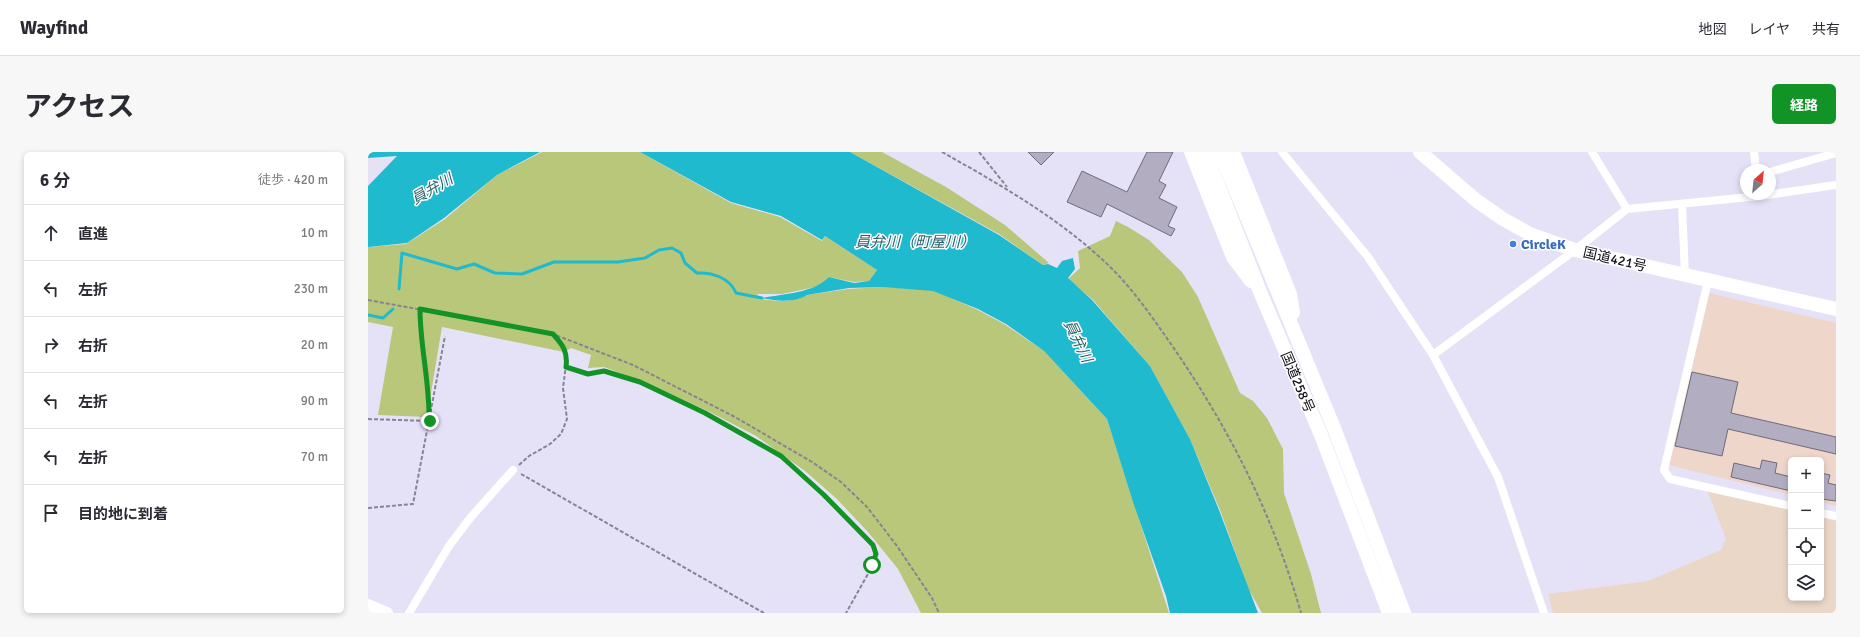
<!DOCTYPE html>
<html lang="ja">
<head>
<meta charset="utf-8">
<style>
  body { margin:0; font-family:Signika,"Noto Sans JP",sans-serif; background:#f7f7f7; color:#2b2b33 }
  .controls { position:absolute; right:12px; bottom:12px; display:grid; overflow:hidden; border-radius:6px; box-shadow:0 2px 6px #0003 }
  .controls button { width:36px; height:36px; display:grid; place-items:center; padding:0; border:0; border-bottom:1px solid #e1e1e2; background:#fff; color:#2b2b33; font:20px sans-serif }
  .compass { position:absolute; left:1372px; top:12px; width:36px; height:36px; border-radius:50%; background:#fff; box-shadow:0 2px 6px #0003; rotate:27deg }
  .stop { position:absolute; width:12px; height:12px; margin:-9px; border:3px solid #129325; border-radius:50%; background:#fff }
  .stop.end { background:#129325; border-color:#fff; box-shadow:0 1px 4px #0008 }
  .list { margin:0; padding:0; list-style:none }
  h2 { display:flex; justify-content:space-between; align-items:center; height:52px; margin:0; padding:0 16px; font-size:17px }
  h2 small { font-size:13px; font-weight:400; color:#7c7c81 }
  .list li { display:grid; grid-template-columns:26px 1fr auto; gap:12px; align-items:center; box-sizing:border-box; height:56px; padding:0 16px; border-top:1px solid #e1e1e2 }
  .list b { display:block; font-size:15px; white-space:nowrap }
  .list em { font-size:13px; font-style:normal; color:#7c7c81 }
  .icon { flex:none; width:22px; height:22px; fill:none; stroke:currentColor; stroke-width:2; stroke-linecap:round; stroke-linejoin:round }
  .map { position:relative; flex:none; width:1468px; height:461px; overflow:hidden; border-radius:6px }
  header { display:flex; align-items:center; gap:24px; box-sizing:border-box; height:56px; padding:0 20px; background:#fff; border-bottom:1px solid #e1e1e2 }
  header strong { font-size:19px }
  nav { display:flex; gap:22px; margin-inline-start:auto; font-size:14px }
  .intro { display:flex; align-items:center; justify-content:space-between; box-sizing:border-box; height:96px; padding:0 24px }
  h1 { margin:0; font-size:28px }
  .button { padding:10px 18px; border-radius:6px; background:#129325; color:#fff; font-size:14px; font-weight:700 }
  main { display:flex; gap:24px; padding:0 24px }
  aside { flex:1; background:#fff; border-radius:6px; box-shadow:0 2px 6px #0003 }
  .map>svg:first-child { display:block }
  .industrial { fill:#ebd7c8 }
  .education { fill:#eed6cb }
  .green { fill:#b9c77b }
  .water { fill:#1fbace }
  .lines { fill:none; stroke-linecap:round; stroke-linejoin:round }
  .stream { stroke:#1fbace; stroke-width:3 }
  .building { fill:#b3adc2; stroke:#6f6a7c }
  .path { stroke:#868493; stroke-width:2; stroke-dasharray:4 2; stroke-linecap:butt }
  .minor { stroke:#fff; stroke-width:8 }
  .secondary { stroke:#fff; stroke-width:12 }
  .trunk { stroke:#fff; stroke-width:14 }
  .route { stroke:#129325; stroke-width:5 }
  .shop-dot { fill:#3f7fe0; stroke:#fff; stroke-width:1.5 }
  .labels { text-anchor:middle; stroke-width:3; stroke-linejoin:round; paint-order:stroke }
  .shop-label { font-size:14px; font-weight:bold; fill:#366cbe; stroke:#fff; text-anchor:start }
  .street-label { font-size:14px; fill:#100f16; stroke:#fff }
  .water-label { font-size:15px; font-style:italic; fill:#29616a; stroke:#fff }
</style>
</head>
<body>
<header>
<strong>Wayfind</strong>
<nav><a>地図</a><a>レイヤ</a><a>共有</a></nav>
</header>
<div class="intro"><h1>アクセス</h1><a class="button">経路</a></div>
<main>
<aside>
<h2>6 分<small>徒歩 · 420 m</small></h2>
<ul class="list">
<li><svg class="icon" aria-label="ahead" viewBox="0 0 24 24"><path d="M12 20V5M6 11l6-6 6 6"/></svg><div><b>直進</b></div><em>10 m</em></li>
<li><svg class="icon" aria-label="left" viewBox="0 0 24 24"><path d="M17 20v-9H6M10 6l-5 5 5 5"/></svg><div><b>左折</b></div><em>230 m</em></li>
<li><svg class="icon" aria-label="right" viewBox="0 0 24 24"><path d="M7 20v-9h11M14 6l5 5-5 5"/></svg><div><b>右折</b></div><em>20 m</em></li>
<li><svg class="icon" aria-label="left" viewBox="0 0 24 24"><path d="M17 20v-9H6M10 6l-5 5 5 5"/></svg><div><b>左折</b></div><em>90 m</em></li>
<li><svg class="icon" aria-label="left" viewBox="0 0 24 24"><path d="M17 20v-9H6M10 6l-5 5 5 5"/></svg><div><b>左折</b></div><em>70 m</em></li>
<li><svg class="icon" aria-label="arrive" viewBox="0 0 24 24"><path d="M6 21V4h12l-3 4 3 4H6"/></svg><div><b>目的地に到着</b></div></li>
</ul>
</aside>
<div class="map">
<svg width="1468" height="461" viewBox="0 0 1468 461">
  <rect width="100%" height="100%" fill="#e5e2f8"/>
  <path class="industrial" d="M1339,338L1423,358V446H1453V365L1468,369V461H1185L1180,442L1280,429L1353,398L1358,387Z"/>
  <path class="education" d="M1341,141L1468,171V354L1453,350V308H1423V343L1300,313Z"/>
  <path class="green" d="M174,0H272L363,51L412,65L454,89L457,84L509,118L501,129L486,130L461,125L454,133L443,136L414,142H389L392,147C406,149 426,151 439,143L480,137L514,135L565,138L610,158L636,172L676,199L739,267L801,461H553L530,417L500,380L469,347L437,319L388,284L340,259L273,229L236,215L220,216L223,203L203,196L196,200L74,175L59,265L10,263L25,175L0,170V95L38,92L77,67L129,23Z
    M482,0H514L578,35L637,73L681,111L675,113L631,82Z
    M748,69L760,75L781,88L814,120L830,145L872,241L885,249L899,266L915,297L916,341L943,422L953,461H894L881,438L852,358L822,287L782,214L725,148L700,127L712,116L710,99L742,84Z"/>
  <path class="water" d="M0,0H172L129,23L76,66L39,91L0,95V34L29,4L0,6Z
    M272,0H482L631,83L675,113L680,112L689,116L694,109L705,106L707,117L700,126L724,148L782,214L822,287L851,358L890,461H802L798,444L766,353L739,267L676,199L638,172L610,157L565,139L514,135L481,136L439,143C427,151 407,149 394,146C415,142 446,141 461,125L486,131L501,129L509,118L457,84L454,88L413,64L363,50Z"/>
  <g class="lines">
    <path class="stream" d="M31,137L34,101L89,117L106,112L127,121L154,122L186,110H250L277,106L291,98L304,96L313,101L317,111L329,121C344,120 362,126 368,141L394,146
      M0,163L15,166L25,157"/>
  </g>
  <path class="building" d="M660,0H686L673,13Z
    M779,0H805L791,29L798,33L791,46L809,55L800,74L807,77L803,84L739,52L733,65L699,50L714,19L759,40Z
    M1324,220L1370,230L1363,261L1468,285V302L1360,277L1354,304L1307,294Z
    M1394,308L1409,311L1407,321L1423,325V339L1363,325L1366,311L1392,317Z
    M1453,321L1462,323L1460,331L1468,333V349L1453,347Z"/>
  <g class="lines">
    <path class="path" d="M574,0C631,32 689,65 737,110C764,135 784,165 805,195C862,278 905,363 933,461
      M611,0L639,35
      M0,148L185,182L265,213L367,265L444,310L473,330L499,355L529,394L564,446L571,461
      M52,157C52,195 61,231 61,269
      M198,215L220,222L236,219L272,230L337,261L413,304L456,343L505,393L508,401L505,413L478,461
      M0,267L61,269
      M151,313L161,304L182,292L193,282L199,267L195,236L199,205L197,198L186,183
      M153,322L396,461
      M0,356L45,352L77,184"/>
    <path class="minor" d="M914,0L1000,105L1065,203L1130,325L1176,461
      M1224,0L1259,57
      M1386,0L1388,18
      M1402,20L1468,1
      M1314,52L1317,124
      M1340,129L1296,318L1302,327L1423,354
      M1065,203L1207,98L1259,57L1392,44L1468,33
      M1453,361L1468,364
      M41,461L81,394L103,365L145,318"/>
    <path class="secondary" d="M0,453L19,461"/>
    <path class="trunk" d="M823,0L865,105L883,129
      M837,0L893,142L953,283L1021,461
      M852,0L966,276L1036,461
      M865,0L922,142L925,161
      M1052,0L1109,49L1135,67L1162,82L1207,98L1468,157"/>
  </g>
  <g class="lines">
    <path class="route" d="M62,269H61C62,231 52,195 52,157L185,182C195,193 200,200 198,215L220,222L236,219L272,230L337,261L413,304L456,343L505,393L508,402L504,413"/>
  </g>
  <circle class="shop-dot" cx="1145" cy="92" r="4"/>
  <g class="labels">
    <g class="shop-label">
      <text x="1153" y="97">CircleK</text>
    </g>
    <g class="street-label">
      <text transform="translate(1247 107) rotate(13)" y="5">国道421号</text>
      <text transform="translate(930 230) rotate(67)" y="5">国道258号</text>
    </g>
    <g class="water-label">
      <text transform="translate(64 37) rotate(-30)" y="5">員弁川</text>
      <text x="547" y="95">員弁川（町屋川）</text>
      <text transform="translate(710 189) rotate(64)" y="5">員弁川</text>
    </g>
  </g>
</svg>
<div class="controls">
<button>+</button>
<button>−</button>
<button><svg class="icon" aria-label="locate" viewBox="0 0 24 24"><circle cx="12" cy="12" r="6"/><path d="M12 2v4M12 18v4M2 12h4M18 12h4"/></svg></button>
<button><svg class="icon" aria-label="layers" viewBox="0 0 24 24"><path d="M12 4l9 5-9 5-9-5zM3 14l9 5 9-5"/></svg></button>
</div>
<svg class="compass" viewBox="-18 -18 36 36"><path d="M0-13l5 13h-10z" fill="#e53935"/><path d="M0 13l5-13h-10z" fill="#7c7c81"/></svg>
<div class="stop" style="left:504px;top:413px"></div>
<div class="stop end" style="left:62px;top:269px"></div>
</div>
</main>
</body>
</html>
